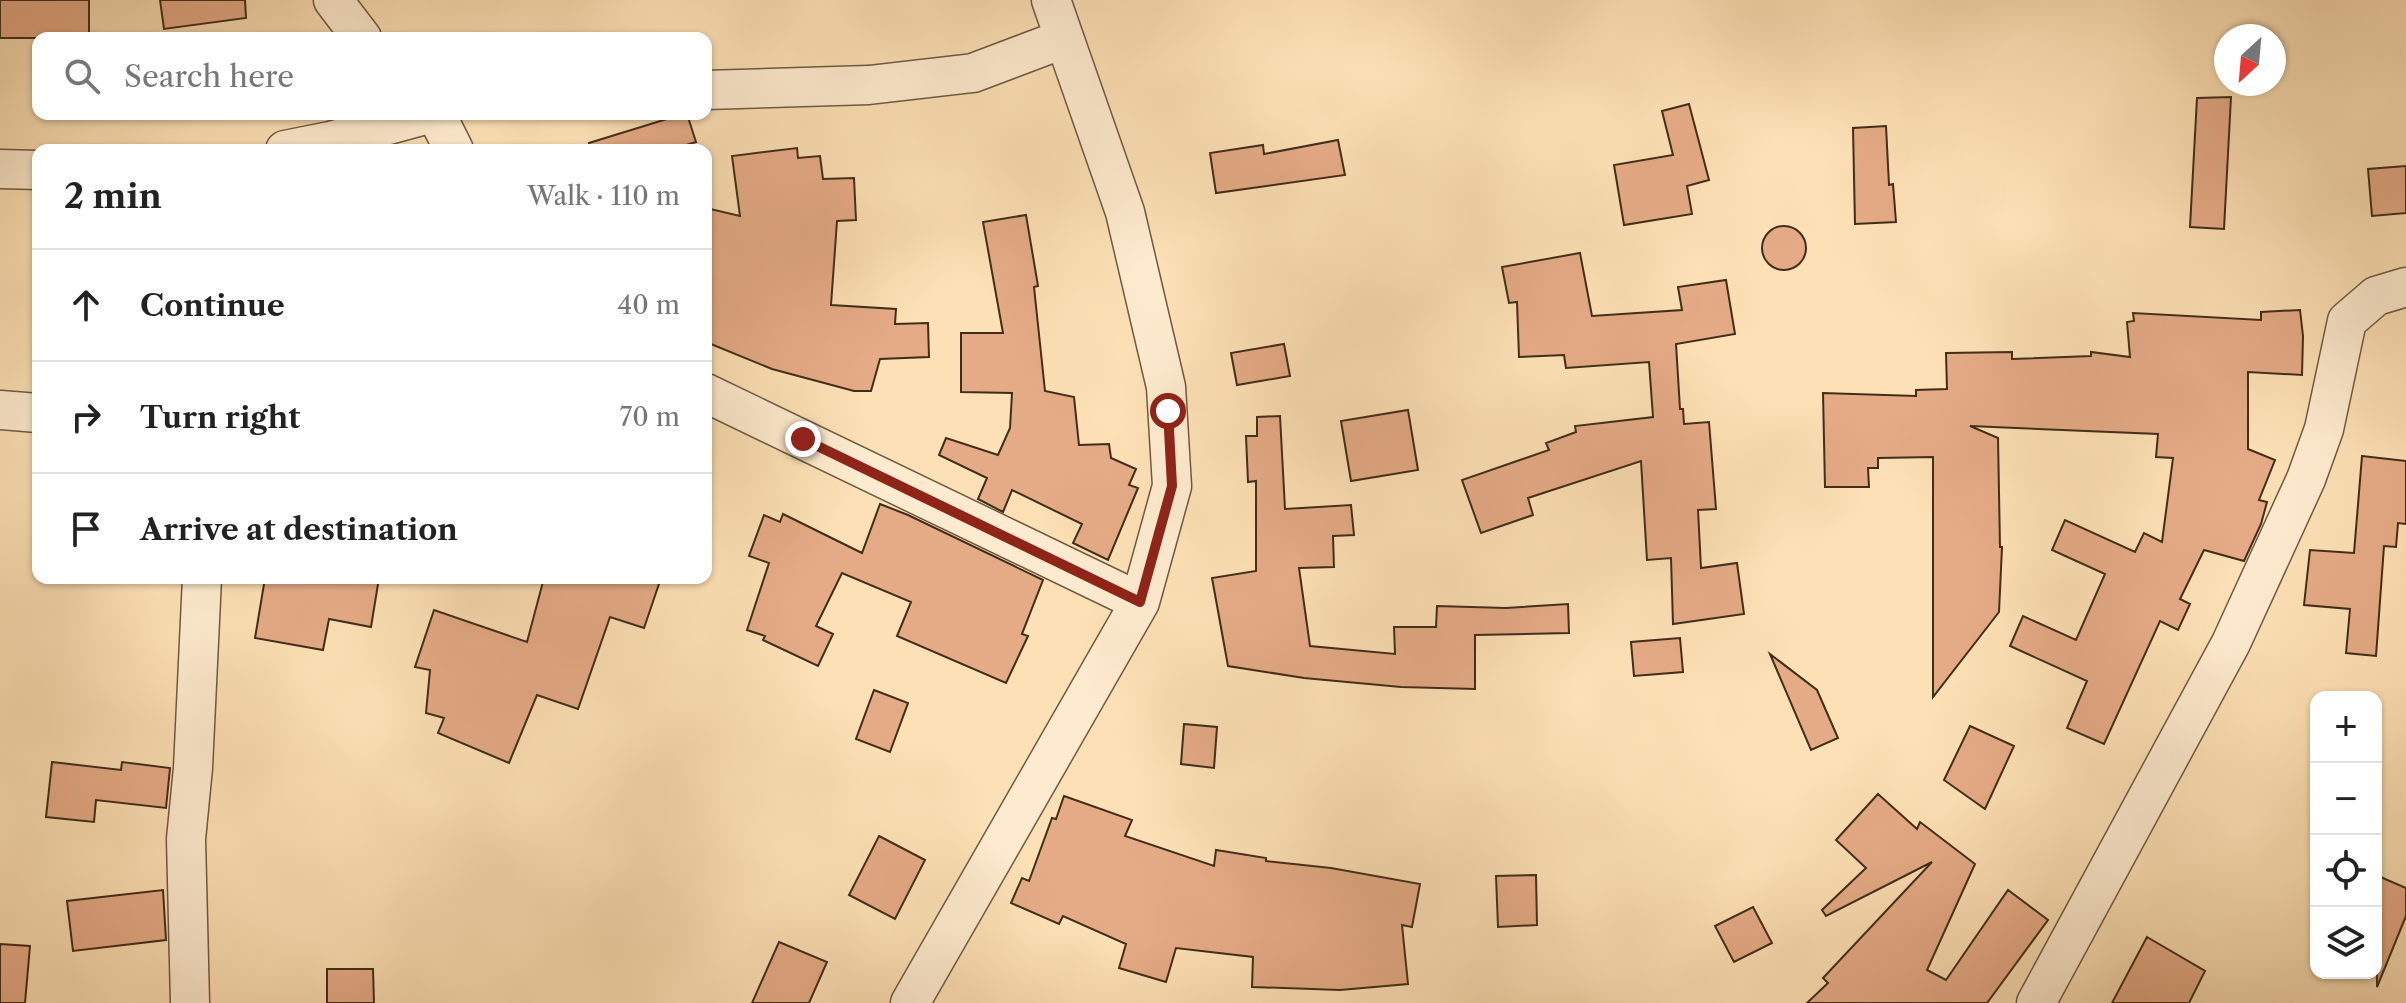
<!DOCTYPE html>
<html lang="en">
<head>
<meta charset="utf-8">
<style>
  body { margin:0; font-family:"Libre Caslon Text",serif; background:#f6f6f6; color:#222 }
  .controls { position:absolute; right:24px; bottom:24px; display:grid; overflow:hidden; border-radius:16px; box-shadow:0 2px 6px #0004 }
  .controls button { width:72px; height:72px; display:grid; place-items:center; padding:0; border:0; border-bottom:2px solid #e0e0e0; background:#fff; color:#222; font:40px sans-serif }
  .compass { position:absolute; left:2214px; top:24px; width:72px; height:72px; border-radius:50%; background:#fff; box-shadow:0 2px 6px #0004; rotate:206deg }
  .stop { position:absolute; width:24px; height:24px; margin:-18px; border:6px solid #8f2418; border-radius:50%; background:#fff }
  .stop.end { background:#8f2418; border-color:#fff; box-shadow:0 2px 8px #0008 }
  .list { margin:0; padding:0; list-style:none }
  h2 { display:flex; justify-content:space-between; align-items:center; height:104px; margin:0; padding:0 32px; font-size:34px }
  h2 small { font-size:26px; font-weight:400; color:#767676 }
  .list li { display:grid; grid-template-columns:52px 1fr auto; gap:24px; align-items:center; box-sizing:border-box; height:112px; padding:0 32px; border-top:2px solid #e0e0e0 }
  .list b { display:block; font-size:30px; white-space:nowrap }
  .list em { font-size:26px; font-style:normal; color:#767676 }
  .icon { flex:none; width:44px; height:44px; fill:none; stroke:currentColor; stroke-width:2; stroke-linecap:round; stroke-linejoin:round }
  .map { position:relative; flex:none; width:2406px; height:1003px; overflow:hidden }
  .search { position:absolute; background:#fff; box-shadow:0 2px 6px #0004; left:32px; top:32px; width:680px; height:88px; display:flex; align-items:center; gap:20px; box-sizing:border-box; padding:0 28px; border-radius:16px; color:#767676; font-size:30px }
  .panel { position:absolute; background:#fff; box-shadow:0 2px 6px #0004; left:32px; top:144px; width:680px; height:440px; border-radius:16px }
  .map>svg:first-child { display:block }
  .building { fill:#e5ab86; stroke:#402d1a; stroke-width:2 }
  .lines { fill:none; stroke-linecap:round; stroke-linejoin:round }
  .minor-casing { stroke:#6f5a41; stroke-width:41 }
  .minor { stroke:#feebcf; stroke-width:38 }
  .route { stroke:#8f2418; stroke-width:10 }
</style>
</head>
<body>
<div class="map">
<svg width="2406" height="1003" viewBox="0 0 2406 1003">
  <rect width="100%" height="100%" fill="#fde0b5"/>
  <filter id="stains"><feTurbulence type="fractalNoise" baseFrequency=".0025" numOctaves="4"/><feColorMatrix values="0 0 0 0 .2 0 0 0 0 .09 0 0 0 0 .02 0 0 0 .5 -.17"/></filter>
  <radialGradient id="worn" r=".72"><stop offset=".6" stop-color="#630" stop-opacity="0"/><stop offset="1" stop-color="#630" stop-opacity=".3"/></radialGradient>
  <path class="building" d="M0,0H89V38H0Z
    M160,0H245L246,18L164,29Z
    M2231,97L2224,229L2190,227L2197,98Z
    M1689,104L1709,180L1687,186L1692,214L1624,225L1614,165L1673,155L1662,111Z
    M683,114H687L696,142L670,150H590L589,143Z
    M1886,126L1889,185L1893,184L1896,222L1855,224L1853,128Z
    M1338,140L1345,175L1216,193L1210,153L1263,145L1264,154Z
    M797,148L798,158L820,156L823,179L854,178L856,220L837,221L831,305L896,309L895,324L928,323L929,357L880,359L871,391H854L772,369L706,342V208L740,216L732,156Z
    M2406,166V213L2372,216L2368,169Z
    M1026,215L1038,286L1034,287L1045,391L1074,397L1079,445L1109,444L1111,458L1136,469L1129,485L1138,488L1108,560L1073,543L1082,524L1012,490L1003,512L978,499L987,478L939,455L946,438L998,455L1010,428L1012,393L961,392V333H1003L983,222Z
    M1762 248a22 22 0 1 1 44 0a22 22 0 1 1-44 0Z
    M1580,253L1592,316L1682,310L1678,287L1726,280L1735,334L1676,344L1680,409H1683L1684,424L1709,422L1716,509L1698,510L1701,568L1737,563L1744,614L1673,624L1671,558L1647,560L1641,461L1528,498L1533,515L1481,533L1462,480L1549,450L1546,443L1576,432L1575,426L1653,417L1649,362L1566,368L1564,355L1519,357L1517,302L1509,303L1502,267Z
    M2300,310L2303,336L2302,375L2248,372V449L2275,460L2259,500L2267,502L2261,524L2244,561L2204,550L2180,599L2190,604L2178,630L2160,621L2104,744L2067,728L2087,681L2010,646L2023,616L2076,640L2105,574L2052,550L2065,520L2135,552L2144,533L2162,542L2173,458L2156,457L2158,434L1970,426L1998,438L2000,547H2002L1999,612L1933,697V457L1878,458V468H1868L1869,487H1825L1823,393L1916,396V390L1947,389L1946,353L2012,352V359L2091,356V352L2130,357L2127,322L2134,321L2133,313L2261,320V312Z
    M1284,344L1290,376L1237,385L1231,353Z
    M1408,410L1418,470L1351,481L1341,421Z
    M1280,416L1285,509L1351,505L1354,535L1333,536L1334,567L1299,568L1310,646L1395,654L1394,627H1436L1437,606L1506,608L1568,604L1569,633L1475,635V689L1401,687L1304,678L1228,666L1212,578L1256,571V481L1248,482L1246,436H1257V417Z
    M2362,456L2406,461V524L2398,523L2396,547L2384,546L2376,656L2346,653L2350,609L2304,605L2310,550L2354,553Z
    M880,504L908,515L1043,580L1022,634L1028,636L1006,683L897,636L911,602L842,573L816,626L833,634L818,666L763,640L765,636L747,630L769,563L749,556L764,515L780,522L783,514L862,553Z
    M265,578H379L371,627L329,619L323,650L255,638Z
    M544,578H661L644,628L610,617L578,709L537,695L509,763L438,733L444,718L426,713L430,670L415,667L434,610L527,642Z
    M1680,638L1683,672L1634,676L1631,642Z
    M1770,654L1817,690L1838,738L1811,750Z
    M874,690L908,703L890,752L856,739Z
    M1184,724L1217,727L1214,768L1181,764Z
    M1970,726L2014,746L1985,809L1944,780Z
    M52,762L121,770L122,762L170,768L166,808L96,800L94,822L46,817Z
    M1878,794L1917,829L1920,822L1975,864L1927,970L1946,980L2008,890L2048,920L1987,1003H1807L1828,983L1823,978L1932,862L1826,916L1822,910L1866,868L1836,840Z
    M1064,796L1132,820L1125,836L1214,866L1216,850L1266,858V861L1331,868L1420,884L1412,927L1402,925L1408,984L1340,990L1252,987L1253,957L1176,948L1166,982L1119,968L1126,944L1063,916L1059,924L1011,903L1022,878L1029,881L1052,818L1056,819Z
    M879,836L925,860L895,919L849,895Z
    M1536,875L1537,925L1498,927L1496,876Z
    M2376,875L2406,888V916L2377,987Z
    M163,890L166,940L73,951L67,901Z
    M1753,907L1772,943L1734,962L1715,926Z
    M2147,937L2205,971L2189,1003H2112Z
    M779,942L827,962L809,1003H752Z
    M0,944L30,946L25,1003H0Z
    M327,969H373L374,1003H327Z"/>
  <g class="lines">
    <g class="minor-casing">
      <path id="minor" d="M333,0L362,38
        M706,90L869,85L973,73L1063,39
        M436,114L454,150
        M285,150L330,141L429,114
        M0,169L38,170
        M706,393L1140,602
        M0,410L38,413
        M190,1003L186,839L193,768L202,578
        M910,1003L1140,602L1172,486L1166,387L1125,212L1051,0
        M2036,1003L2231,643L2306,479L2324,429L2347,321L2376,296L2406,287"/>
    </g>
    <use href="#minor" class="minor"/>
  </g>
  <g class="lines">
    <path class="route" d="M803,439L1140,602L1172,486L1168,411"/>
  </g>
  <rect width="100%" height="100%" filter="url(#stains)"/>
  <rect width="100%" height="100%" fill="url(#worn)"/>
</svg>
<div class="controls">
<button>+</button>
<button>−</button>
<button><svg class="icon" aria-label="locate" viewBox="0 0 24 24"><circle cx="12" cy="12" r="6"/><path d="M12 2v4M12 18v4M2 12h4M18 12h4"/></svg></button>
<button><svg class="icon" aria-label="layers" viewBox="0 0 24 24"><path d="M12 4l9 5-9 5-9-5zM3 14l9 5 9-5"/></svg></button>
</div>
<svg class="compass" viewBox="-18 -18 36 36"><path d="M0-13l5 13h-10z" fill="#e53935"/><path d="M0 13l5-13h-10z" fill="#767676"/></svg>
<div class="stop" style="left:1168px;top:411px"></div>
<div class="stop end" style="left:803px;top:439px"></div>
<div class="search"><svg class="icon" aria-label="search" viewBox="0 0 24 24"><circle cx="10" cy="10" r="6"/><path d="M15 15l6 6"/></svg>Search here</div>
<section class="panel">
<h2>2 min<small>Walk · 110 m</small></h2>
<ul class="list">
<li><svg class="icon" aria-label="ahead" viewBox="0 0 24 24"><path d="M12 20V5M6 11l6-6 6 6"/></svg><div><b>Continue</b></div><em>40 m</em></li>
<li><svg class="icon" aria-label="right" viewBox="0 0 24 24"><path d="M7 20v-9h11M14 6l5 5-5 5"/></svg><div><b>Turn right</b></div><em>70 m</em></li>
<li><svg class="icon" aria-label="arrive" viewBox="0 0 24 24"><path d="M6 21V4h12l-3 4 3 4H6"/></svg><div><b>Arrive at destination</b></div></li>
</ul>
</section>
</div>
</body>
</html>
